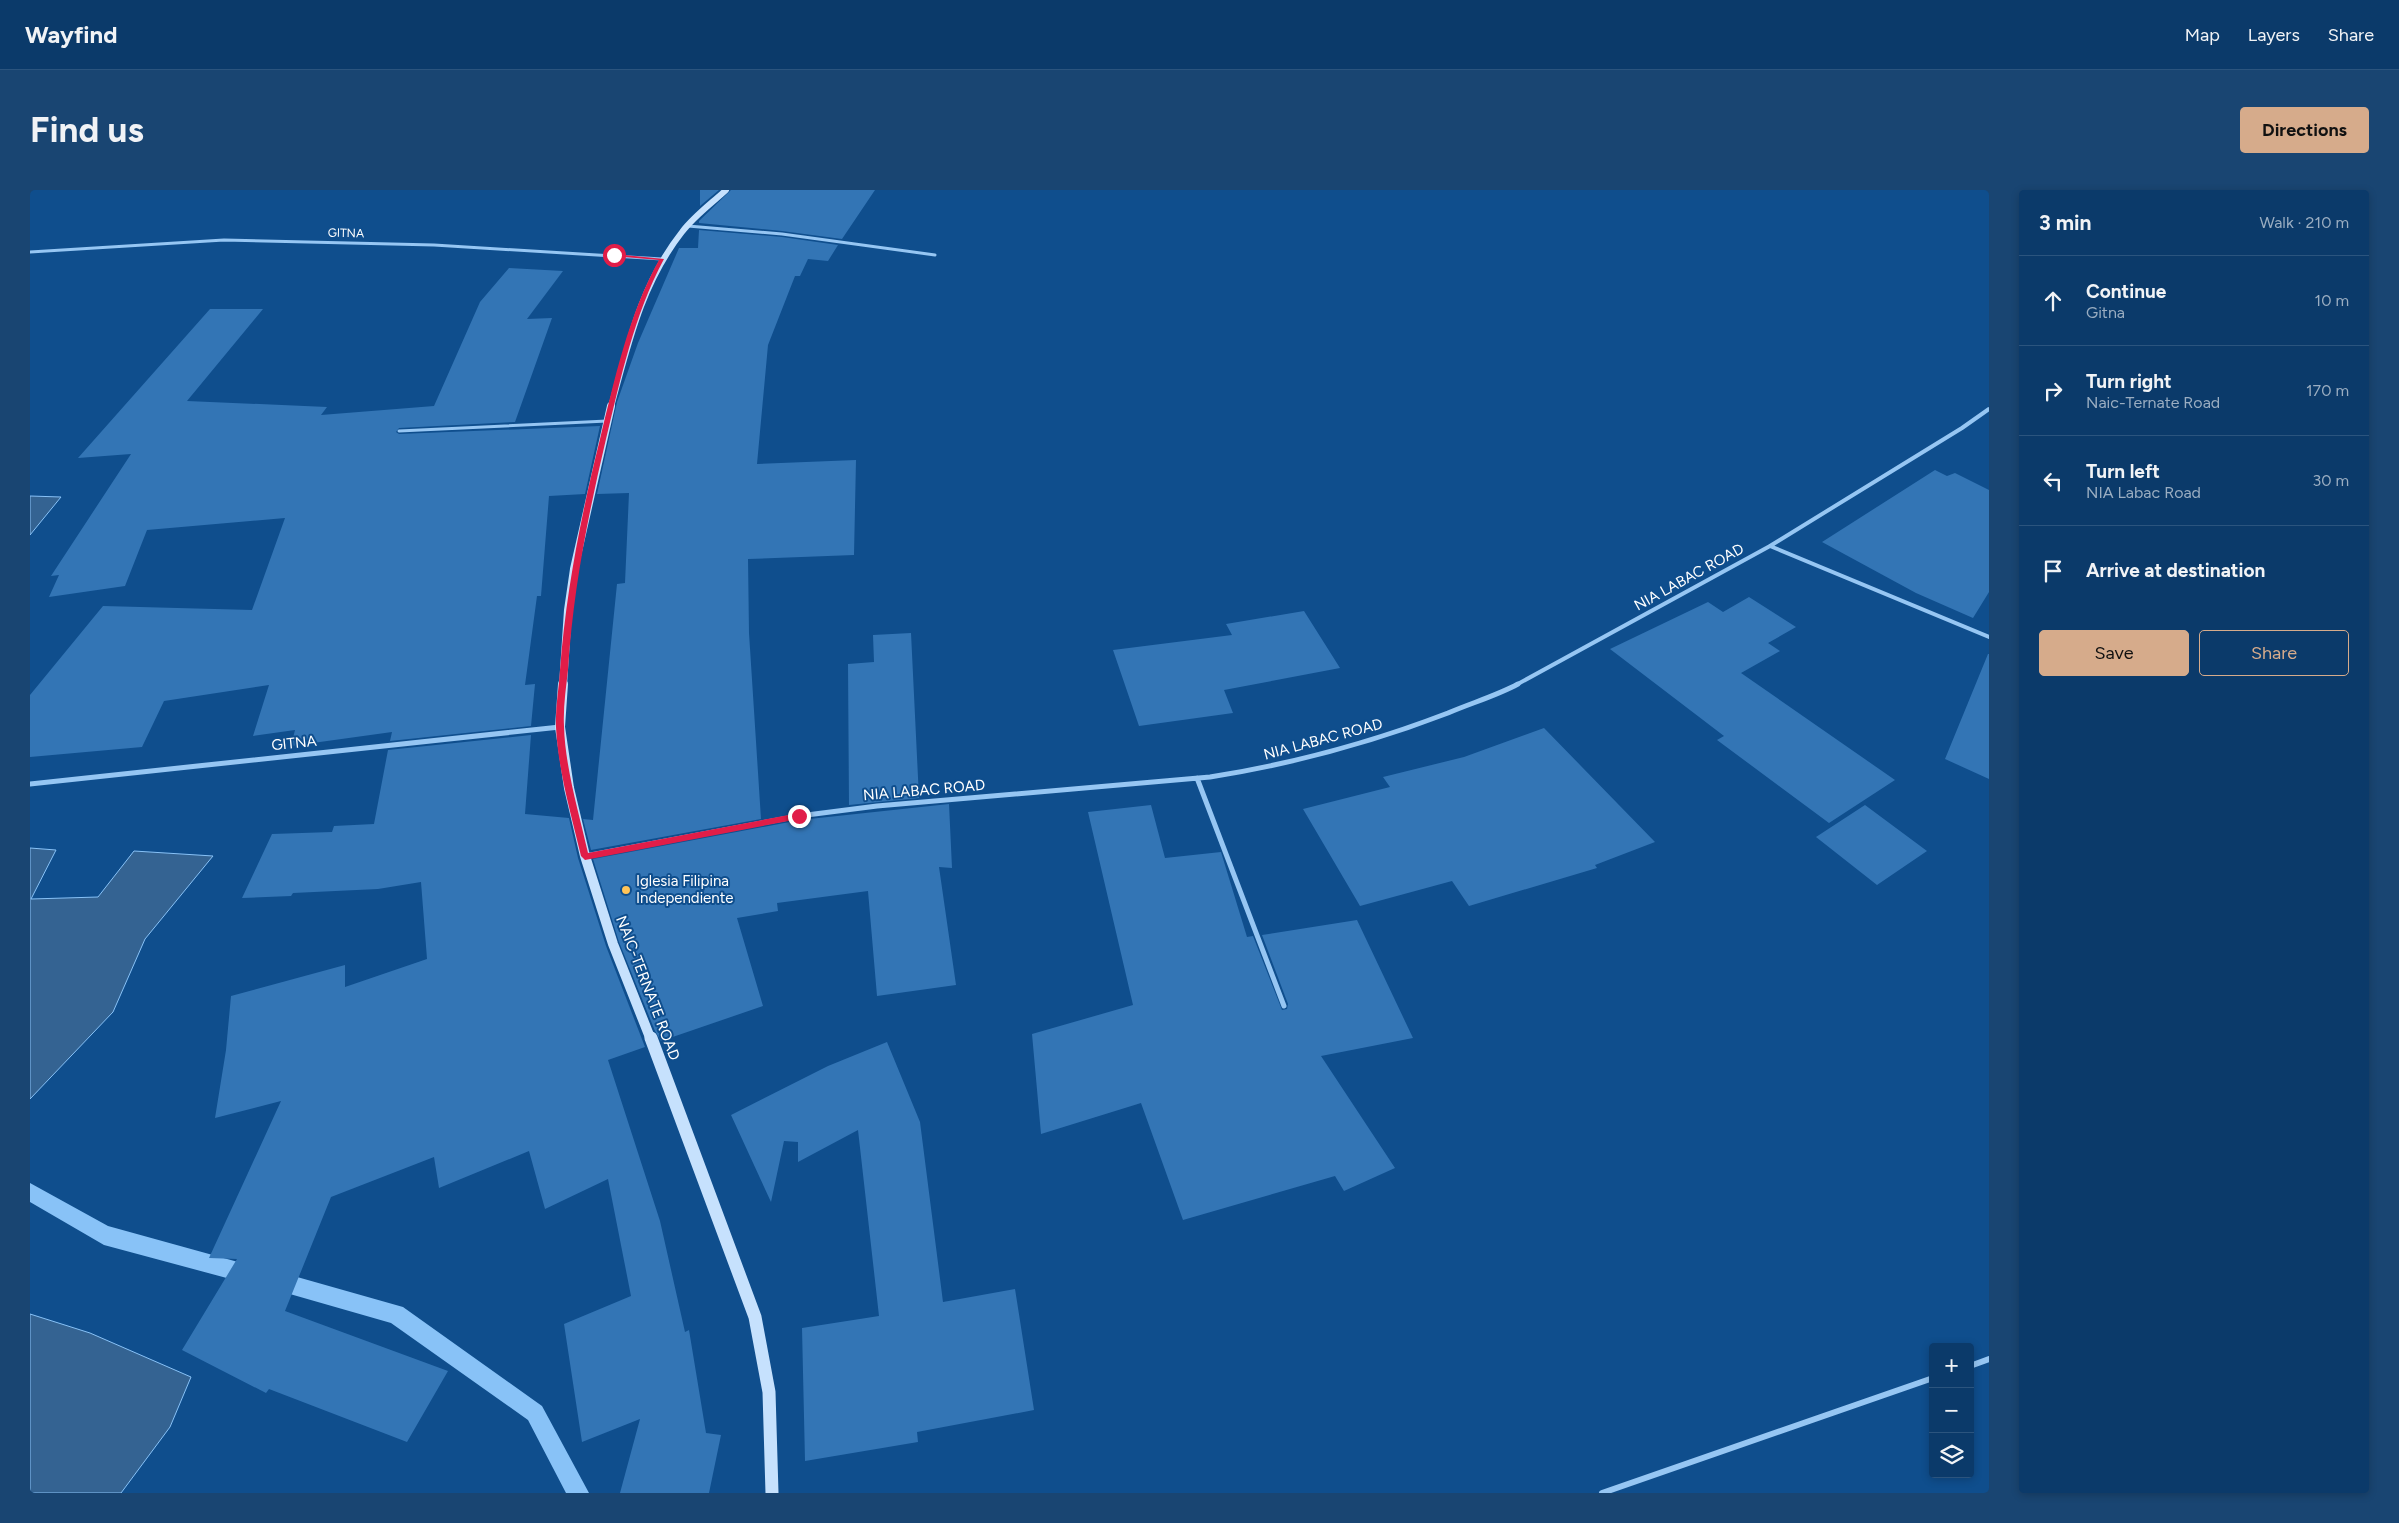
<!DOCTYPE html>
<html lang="en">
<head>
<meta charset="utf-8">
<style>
  body { margin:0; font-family:Figtree,sans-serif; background:#194572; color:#f1f3f6 }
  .controls { position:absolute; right:15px; bottom:15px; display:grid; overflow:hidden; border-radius:5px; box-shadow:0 2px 8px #0003 }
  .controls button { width:45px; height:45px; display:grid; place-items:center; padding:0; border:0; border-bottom:1px solid #2b547e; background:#0b3a6a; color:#f1f3f6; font:25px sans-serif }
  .stop { position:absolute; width:15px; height:15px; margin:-11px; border:4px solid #e11d48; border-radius:50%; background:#fff }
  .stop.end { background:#e11d48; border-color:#fff; box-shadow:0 1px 5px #0008 }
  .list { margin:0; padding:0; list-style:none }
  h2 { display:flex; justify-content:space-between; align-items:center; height:65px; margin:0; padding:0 20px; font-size:21px }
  h2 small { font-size:16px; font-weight:400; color:#9aadc1 }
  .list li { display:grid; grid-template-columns:32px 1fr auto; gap:15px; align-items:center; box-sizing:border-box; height:90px; padding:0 20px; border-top:1px solid #2b547e }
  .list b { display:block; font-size:19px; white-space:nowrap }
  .list p { margin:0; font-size:16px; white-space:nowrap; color:#9aadc1 }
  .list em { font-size:16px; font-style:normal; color:#9aadc1 }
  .actions { display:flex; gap:10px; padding:15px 20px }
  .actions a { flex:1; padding:11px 0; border:1px solid #d6ab8b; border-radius:5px; text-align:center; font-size:18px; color:#d6ab8b }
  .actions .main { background:#d6ab8b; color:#111 }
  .icon { flex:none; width:28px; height:28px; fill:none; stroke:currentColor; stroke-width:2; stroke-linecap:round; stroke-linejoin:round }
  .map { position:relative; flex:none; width:1959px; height:1303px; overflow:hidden; border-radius:5px }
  header { display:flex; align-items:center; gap:30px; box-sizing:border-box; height:70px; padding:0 25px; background:#0b3a6a; border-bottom:1px solid #2b547e }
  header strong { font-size:24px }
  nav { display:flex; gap:28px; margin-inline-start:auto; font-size:18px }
  .intro { display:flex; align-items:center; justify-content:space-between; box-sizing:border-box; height:120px; padding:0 30px }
  h1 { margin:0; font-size:35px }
  .button { padding:12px 22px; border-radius:5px; background:#d6ab8b; color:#111; font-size:18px; font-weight:700 }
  main { display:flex; gap:30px; padding:0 30px }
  aside { flex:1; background:#0b3a6a; border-radius:5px; box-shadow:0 2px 8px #0003 }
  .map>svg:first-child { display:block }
  .water { fill:#346392; stroke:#88c2f7 }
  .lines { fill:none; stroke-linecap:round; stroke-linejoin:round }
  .stream { fill:#88c2f7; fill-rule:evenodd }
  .building { fill:#3375b5 }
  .lane { stroke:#96c6f3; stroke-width:3 }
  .street-far3 { stroke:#96c6f3; stroke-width:3 }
  .street-far2 { stroke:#96c6f3; stroke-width:4 }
  .street-far1 { stroke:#96c6f3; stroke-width:5 }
  .street { stroke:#96c6f3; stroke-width:6 }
  .secondary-far3 { stroke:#c6e1fd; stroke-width:6 }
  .secondary-far2 { stroke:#c6e1fd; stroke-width:8 }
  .secondary-far1 { stroke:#c6e1fd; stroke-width:10 }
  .secondary { stroke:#c6e1fd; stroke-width:13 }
  .route { fill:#e11d48 }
  .poi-dot { fill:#ffc458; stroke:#0f4e8d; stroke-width:2 }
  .labels { text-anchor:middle; stroke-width:4; stroke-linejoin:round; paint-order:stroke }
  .far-street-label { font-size:12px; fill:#fff; stroke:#0f4e8d }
  .street-label { font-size:15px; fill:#fff; stroke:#0f4e8d }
  .poi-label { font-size:15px; fill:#fff; stroke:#0f4e8d; text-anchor:start }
</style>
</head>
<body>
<header>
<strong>Wayfind</strong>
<nav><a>Map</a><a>Layers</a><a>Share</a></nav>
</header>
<div class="intro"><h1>Find us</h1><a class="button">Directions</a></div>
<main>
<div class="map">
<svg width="1959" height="1303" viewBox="0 0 1959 1303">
  <rect width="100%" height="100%" fill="#0f4e8d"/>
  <path class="water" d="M0,306L31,307L0,345Z
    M0,658L26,660L1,709L68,707L104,661L183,666L115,749L83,822L0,909Z
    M0,1124L60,1143L161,1187L140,1237L91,1303H0Z"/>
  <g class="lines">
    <path class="stream" d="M0,993L78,1036L226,1077L229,1084L226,1091L219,1094L74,1055L0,1012Z
      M246,1081L373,1117L512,1216L559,1303H536L498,1230L361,1133L239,1098L236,1091L239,1084Z"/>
  </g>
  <path class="building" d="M670,0H689L670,16Z
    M701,0H845L812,49L752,41L669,33V31Z
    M669,40L752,47L808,55L798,71L778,69L770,86H765L738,155L727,274L826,270L824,365L718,369L719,443L731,629L561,660L553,629L563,630L587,394L595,393L599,303L567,304L587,212L608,153L649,58H668Z
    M479,78L533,81L497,129L522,128L485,232L369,238L366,242L369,244L570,236L555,304L519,306L511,406H507L495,495L505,494L501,536L360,551L362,542L261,556L265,540L223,546L239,495L134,511L112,557L0,567V505L73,416L222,420L255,328L117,340L95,396L19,407L29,385L21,386L101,264L48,268L180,119H233L157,211L297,217L291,225L404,216L450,112Z
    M1905,280L1917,286L1925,283L1959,300V402L1943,428L1886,403L1792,352Z
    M1719,407L1766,437L1738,453L1750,461L1711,483L1865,590L1799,633L1687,550L1694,546L1580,459L1678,412L1693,422Z
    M1274,421L1310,478L1194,500L1203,523L1109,536L1083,460L1202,445L1196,434Z
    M881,443L889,608L819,615L818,474L844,472L843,445Z
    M1958,464H1959V589L1915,569Z
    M1514,538L1625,652L1565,675L1567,678L1439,716L1422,691L1330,716L1273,619L1360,597L1353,587L1434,567Z
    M501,545L495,624L539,628L548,668L576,756L615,857L578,870L630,1031L655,1142L659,1140L676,1243L691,1245L679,1303H590L610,1229L552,1252L534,1134L601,1106L578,989L515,1019L499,961L409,998L404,967L301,1007L255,1121L418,1181L377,1252L239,1199L236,1203L152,1160L207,1069L179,1068L251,911L185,928L196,860L201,806L315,775V797L397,769L391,692L348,699L263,703L261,706L212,708L242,644L302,642L304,636L344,634L358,560Z
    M919,614L922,678L909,677L926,795L847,806L838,701L747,713L748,721L707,728L733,816L631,851L625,841L589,752L563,669L770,630Z
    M1121,615L1135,668L1191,662L1217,747L1223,746L1252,820L1257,819L1258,814L1232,745L1327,730L1383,848L1291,866L1365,978L1314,1001L1305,986L1153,1030L1111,913L1011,944L1002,844L1103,815L1058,622Z
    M1835,615L1897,661L1847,695L1786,647Z
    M857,852L890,932L913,1112L985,1099L1004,1220L887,1242L888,1252L775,1271L772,1138L849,1126L828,940L768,972V952L754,951L741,1012L701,925L798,876Z"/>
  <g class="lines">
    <path class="lane" d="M369,241L577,231"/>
    <path class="street-far3" d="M658,36L752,44L905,65
      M0,62L194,50L404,55L632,69"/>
    <path class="street-far2" d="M1740,356L1959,447
      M1486,495L1740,356L1932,238L1959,219"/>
    <path class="street-far1" d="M1167,588L1254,816
      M0,594L530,537
      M555,666L769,626L847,616L1180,587C1262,574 1340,553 1418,523C1441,513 1466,506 1488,494"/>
    <path class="street" d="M1940,1176L1959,1169
      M1572,1303L1903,1188"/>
    <path class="secondary-far3" d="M581,217C598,155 611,94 652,42C664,26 682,13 696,0"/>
    <path class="secondary-far2" d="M533,495L538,420L544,379L581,216"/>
    <path class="secondary-far1" d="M533,494L530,537L539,598L555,666L583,754L621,850"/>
    <path class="secondary" d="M621,848L725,1127L739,1202L742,1303"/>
  </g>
  <path class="route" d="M584,64L634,69C604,125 591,187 576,249C558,325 543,401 538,480C536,498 533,518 534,536C535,577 549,623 558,663L769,623L773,626L769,629L555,670L551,666C541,624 528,580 526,537C525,518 529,499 530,480C536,401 551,326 570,249C585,188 598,126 629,70L583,66Z"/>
  <circle class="poi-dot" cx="596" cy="700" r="5"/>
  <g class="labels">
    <g class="far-street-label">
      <text transform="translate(316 43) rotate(1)" y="4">GITNA</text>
    </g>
    <g class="street-label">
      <text transform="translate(1659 387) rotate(-29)" y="5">NIA LABAC ROAD</text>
      <text transform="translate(1293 549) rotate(-15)" y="5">NIA LABAC ROAD</text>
      <text transform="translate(264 553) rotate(-6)" y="5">GITNA</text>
      <text transform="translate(894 600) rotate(-5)" y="5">NIA LABAC ROAD</text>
      <text transform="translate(618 798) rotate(69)" y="5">NAIC-TERNATE ROAD</text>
    </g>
    <g class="poi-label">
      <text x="606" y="696">Iglesia Filipina<tspan x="606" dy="17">Independiente</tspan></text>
    </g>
  </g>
</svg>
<div class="controls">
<button>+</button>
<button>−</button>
<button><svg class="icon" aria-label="layers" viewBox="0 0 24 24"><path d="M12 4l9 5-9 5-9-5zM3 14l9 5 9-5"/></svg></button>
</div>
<div class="stop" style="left:584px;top:65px"></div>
<div class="stop end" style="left:769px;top:626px"></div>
</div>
<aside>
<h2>3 min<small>Walk · 210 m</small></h2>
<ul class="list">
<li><svg class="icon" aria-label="ahead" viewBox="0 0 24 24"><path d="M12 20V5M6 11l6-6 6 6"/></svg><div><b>Continue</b><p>Gitna</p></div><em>10 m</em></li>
<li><svg class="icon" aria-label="right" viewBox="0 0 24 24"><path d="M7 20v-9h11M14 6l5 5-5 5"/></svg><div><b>Turn right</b><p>Naic-Ternate Road</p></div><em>170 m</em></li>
<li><svg class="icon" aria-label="left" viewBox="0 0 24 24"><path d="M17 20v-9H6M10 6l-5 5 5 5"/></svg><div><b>Turn left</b><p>NIA Labac Road</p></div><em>30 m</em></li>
<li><svg class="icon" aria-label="arrive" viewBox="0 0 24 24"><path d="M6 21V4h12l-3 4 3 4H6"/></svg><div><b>Arrive at destination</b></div></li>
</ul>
<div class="actions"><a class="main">Save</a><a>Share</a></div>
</aside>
</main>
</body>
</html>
